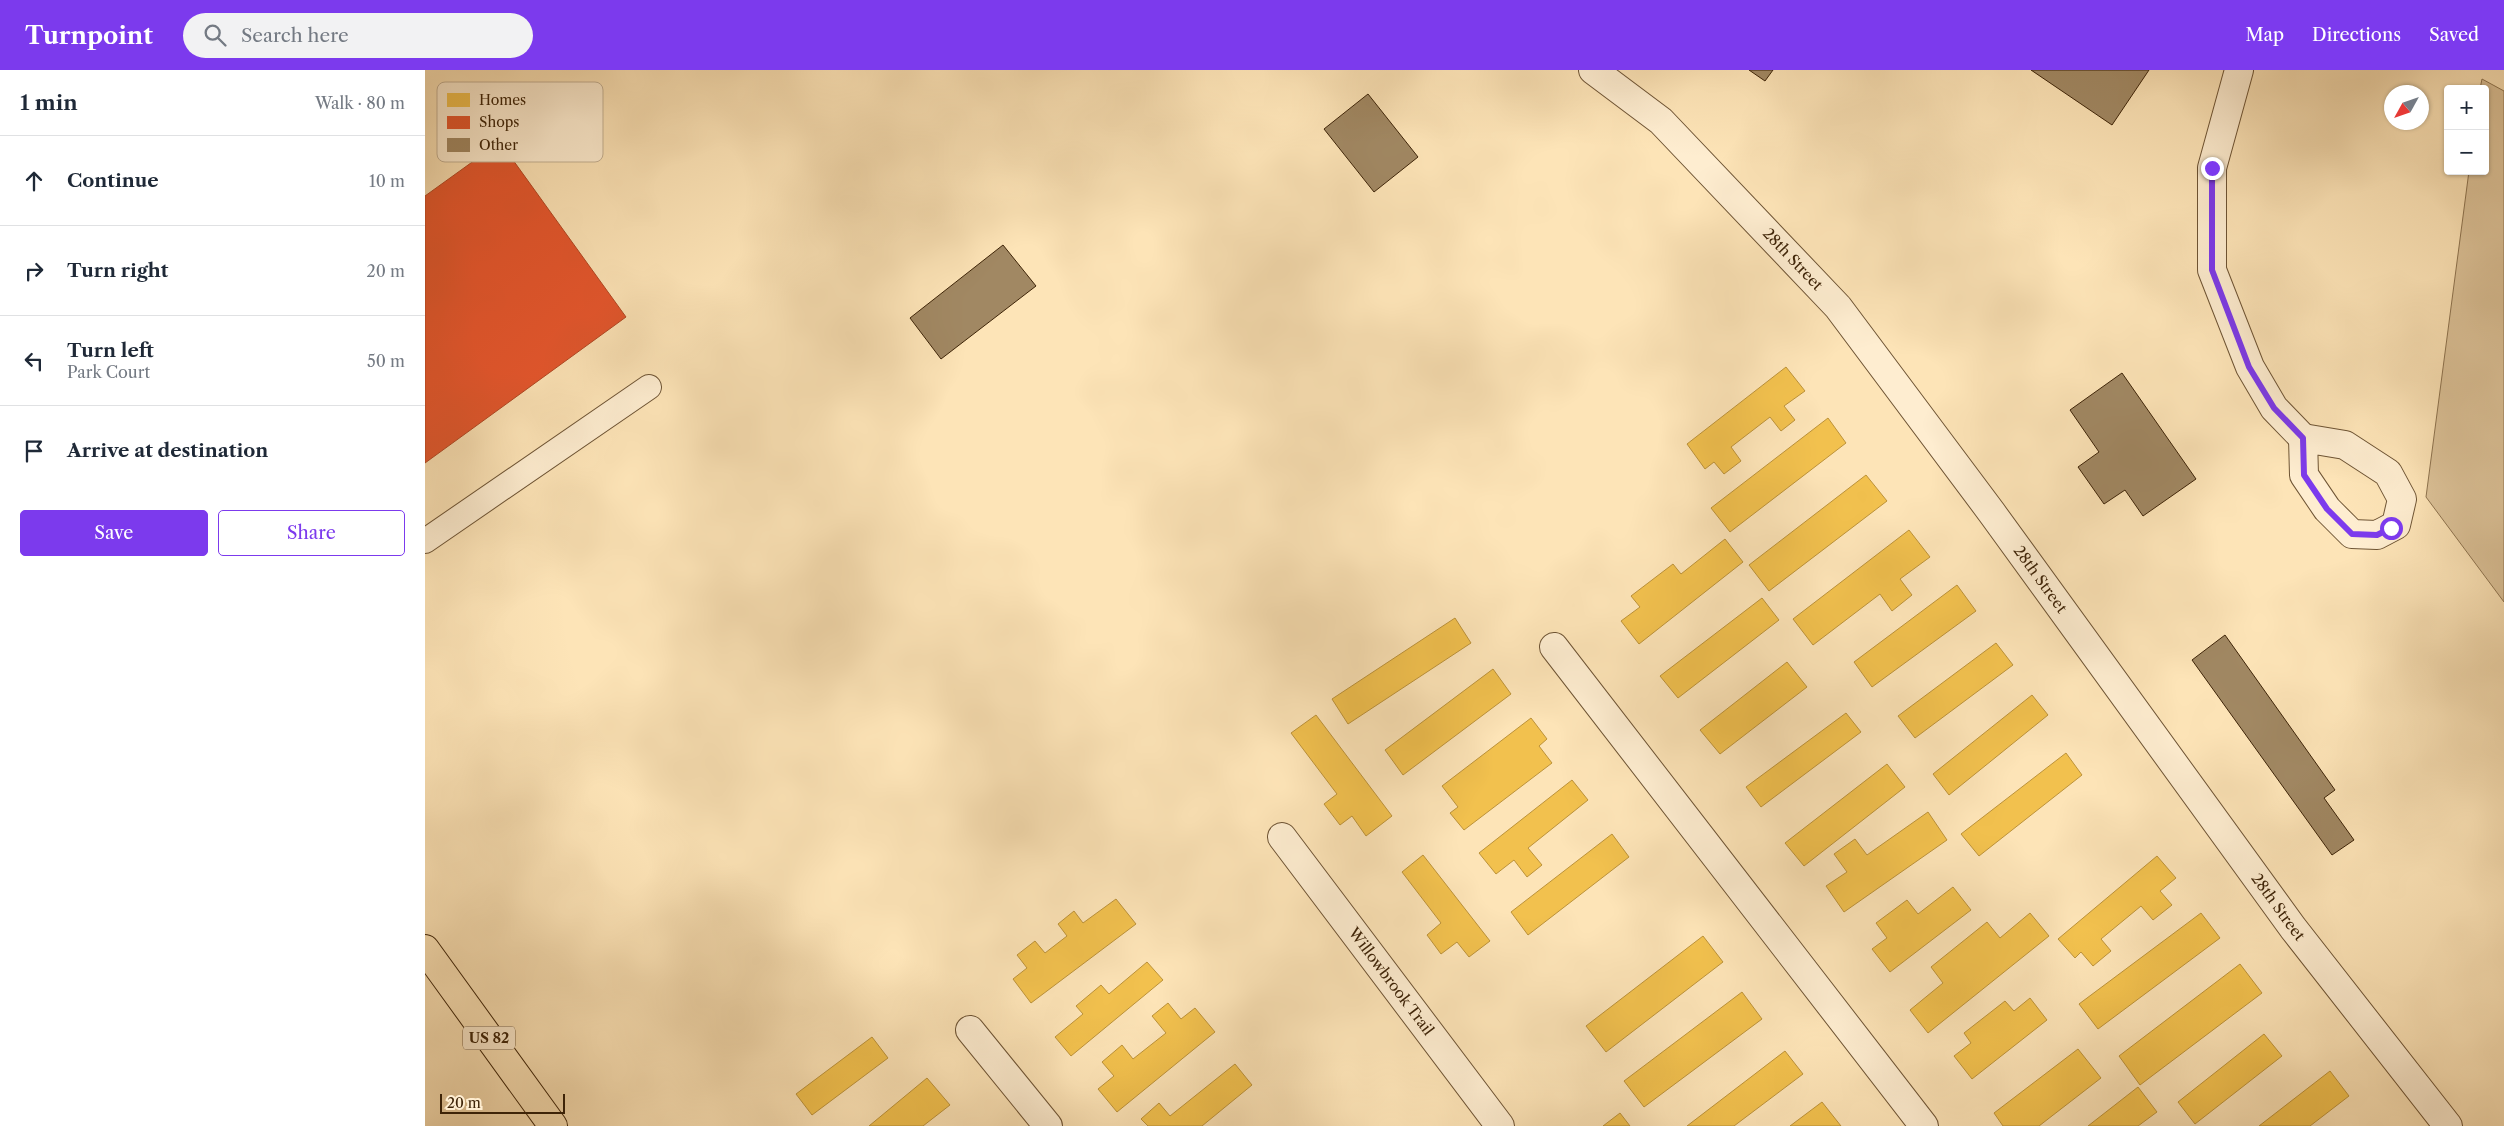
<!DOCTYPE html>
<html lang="en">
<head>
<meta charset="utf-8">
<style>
  body { margin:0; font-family:"Libre Caslon Text",serif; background:#f2f2f3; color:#1f2937 }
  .controls { position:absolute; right:15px; top:15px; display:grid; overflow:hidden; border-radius:5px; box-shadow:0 1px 4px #0004 }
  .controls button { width:45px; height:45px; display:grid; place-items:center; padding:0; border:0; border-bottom:1px solid #e0e1e3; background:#fff; color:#1f2937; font:25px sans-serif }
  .compass { position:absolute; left:1959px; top:15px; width:45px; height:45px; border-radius:50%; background:#fff; box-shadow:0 1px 4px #0004; rotate:230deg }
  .scale { position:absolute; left:15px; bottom:12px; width:125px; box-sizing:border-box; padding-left:5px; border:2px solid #3e2408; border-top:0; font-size:14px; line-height:18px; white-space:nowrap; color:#3e2408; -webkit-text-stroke:4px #feedd0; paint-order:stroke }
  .stop { position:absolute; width:15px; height:15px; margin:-11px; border:4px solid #7c3aed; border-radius:50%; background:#fff }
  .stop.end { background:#7c3aed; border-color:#fff; box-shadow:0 1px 5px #0008 }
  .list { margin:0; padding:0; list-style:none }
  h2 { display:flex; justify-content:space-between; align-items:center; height:65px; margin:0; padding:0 20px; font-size:21px }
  h2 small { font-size:16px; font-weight:400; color:#747a83 }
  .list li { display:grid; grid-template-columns:32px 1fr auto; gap:15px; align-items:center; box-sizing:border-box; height:90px; padding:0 20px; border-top:1px solid #e0e1e3 }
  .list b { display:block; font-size:19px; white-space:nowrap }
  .list p { margin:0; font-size:16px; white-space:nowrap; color:#747a83 }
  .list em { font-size:16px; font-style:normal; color:#747a83 }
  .actions { display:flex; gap:10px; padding:15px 20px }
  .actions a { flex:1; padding:11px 0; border:1px solid #7c3aed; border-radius:5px; text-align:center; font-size:18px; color:#7c3aed }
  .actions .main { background:#7c3aed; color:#fff }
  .icon { flex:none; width:28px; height:28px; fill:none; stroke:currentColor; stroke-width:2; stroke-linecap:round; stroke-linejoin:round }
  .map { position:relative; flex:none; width:2079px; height:1056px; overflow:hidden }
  header { display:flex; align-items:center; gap:30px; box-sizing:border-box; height:70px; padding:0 25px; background:#7c3aed; color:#fff }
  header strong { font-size:24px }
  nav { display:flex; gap:28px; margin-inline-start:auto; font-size:18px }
  .search { width:350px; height:45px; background:#f2f2f3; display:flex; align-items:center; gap:12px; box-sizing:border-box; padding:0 18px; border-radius:28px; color:#747a83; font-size:19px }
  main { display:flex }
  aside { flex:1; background:#fff }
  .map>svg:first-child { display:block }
  .green { fill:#ddc399; stroke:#8e7450 }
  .homes { fill:#f2c14e; stroke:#bc9239 }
  .shops { fill:#e4572e; stroke:#b24823 }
  .building { fill:#a18863; stroke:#3e2408 }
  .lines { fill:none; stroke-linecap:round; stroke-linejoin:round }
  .service-casing { stroke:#6e5434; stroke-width:26 }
  .minor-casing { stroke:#6e5434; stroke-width:30 }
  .trunk-casing { stroke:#3e2408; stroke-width:30 }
  .service { stroke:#feedd0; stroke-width:24 }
  .minor { stroke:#feedd0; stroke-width:28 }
  .trunk { stroke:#fde4b7; stroke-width:28 }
  .route { stroke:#7c3aed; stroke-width:6 }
  .labels { text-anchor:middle; stroke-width:5; stroke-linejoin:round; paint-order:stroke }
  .shield { fill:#feedd0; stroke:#786044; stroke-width:1 }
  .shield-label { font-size:14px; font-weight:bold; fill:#3e2408 }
  .street-label { font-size:15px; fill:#3e2408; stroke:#feedd0 }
  .key { fill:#feedd0; stroke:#c4b194; stroke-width:1 }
  .key-label { font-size:14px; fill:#3e2408 }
</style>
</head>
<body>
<header>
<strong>Turnpoint</strong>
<div class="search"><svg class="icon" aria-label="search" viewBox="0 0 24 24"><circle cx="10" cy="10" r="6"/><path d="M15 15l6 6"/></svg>Search here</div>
<nav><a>Map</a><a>Directions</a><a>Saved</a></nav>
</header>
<main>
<aside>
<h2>1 min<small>Walk · 80 m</small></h2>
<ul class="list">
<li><svg class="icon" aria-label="ahead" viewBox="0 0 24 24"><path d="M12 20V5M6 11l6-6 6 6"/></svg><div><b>Continue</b></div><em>10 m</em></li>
<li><svg class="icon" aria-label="right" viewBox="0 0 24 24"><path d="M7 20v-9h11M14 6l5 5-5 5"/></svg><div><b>Turn right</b></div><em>20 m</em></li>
<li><svg class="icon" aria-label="left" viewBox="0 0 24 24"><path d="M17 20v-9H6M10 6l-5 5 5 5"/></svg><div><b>Turn left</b><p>Park Court</p></div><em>50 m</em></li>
<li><svg class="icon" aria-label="arrive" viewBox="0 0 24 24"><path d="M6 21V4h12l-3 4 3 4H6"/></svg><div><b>Arrive at destination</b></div></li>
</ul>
<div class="actions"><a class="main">Save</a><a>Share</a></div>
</aside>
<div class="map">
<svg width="2079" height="1056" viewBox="0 0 2079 1056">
  <rect width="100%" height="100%" fill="#fde4b7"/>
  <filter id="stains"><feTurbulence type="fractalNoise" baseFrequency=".004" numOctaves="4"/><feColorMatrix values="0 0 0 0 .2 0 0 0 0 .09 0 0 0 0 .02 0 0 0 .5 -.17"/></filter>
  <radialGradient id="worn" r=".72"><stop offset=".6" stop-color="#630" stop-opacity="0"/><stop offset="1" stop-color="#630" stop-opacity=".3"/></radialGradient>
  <path class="green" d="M2057,9L2079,21V532L2001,427L2044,101H2060V19H2055Z"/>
  <path class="homes" d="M1361,297L1380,321L1359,336L1370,350L1356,361L1345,347L1306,377L1316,391L1299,404L1289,392L1280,399L1262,374Z
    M1403,348L1421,373L1305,462L1286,438Z
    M1441,405L1462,431L1344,521L1324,495Z
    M1484,460L1505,487L1475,509L1487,525L1467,541L1455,524L1388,575L1368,549Z
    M1300,469L1318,492L1214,574L1196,551L1215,537L1206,526L1248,494L1256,504Z
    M1532,515L1551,541L1447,617L1429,592Z
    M1337,528L1354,550L1253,628L1235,606Z
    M1030,548L1046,573L923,654L907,629Z
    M1571,573L1588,595L1490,668L1473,646Z
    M1362,592L1382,617L1295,684L1275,660Z
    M1068,599L1086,624L978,705L960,680Z
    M1607,625L1623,645L1524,725L1508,704Z
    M1421,643L1436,662L1336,737L1321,717Z
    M891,645L967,746L941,766L927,746L915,755L899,734L912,724L866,663Z
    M1106,648L1122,669L1114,676L1127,693L1039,760L1025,743L1033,737L1017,716Z
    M1641,683L1657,705L1554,786L1536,764Z
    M1462,694L1480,717L1379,796L1360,773Z
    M1147,710L1163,730L1103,778L1117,795L1102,807L1089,790L1071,804L1054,783Z
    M1503,742L1522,770L1419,842L1401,816L1422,802L1409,784L1430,769L1442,785Z
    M1187,764L1204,787L1103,865L1086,842Z
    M998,785L1065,871L1044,887L1032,872L1016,884L1002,865L1016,853L977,802Z
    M1732,786L1751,808L1735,821L1747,835L1728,850L1716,836L1676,869L1686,881L1668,896L1656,882L1650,888L1633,869Z
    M1528,817L1546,840L1465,902L1447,879L1462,868L1451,853L1482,830L1493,844Z
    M691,829L711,854L606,933L588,909L602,898L592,885L610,871L620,883L642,866L633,854L649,841L658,853Z
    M1605,843L1624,866L1503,963L1485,940L1518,913L1506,897L1562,852L1575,868Z
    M1776,843L1795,868L1673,959L1654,934Z
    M1278,866L1298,892L1181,982L1161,956Z
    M722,892L738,910L646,986L630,967L658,944L651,936L676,915L684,924Z
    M1815,894L1837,923L1715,1015L1694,986Z
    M1317,922L1337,949L1219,1037L1199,1011Z
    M1605,928L1622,950L1547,1009L1529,986L1546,973L1539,963L1580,931L1589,941Z
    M743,933L756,949L770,938L790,962L692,1042L673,1019L689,1006L677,992L697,975L708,989L741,963L727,946Z
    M1839,964L1857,986L1770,1054L1753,1032Z
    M447,967L463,988L387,1045L371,1024Z
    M1653,979L1676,1008L1614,1056H1578L1569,1043Z
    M1360,981L1378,1004L1309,1056H1262Z
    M810,994L827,1015L777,1056H723L716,1049L734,1033L745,1046Z
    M1905,1001L1924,1026L1885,1056H1834Z
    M502,1008L525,1035L498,1056H444Z
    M1713,1017L1732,1042L1713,1056H1663Z
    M1397,1032L1416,1056H1365Z
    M1195,1043L1205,1056H1178Z"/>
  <path class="shops" d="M75,72L201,247L0,393V126Z"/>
  <path class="building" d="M1324,0H1348L1340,11Z
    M1606,0H1724L1687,55Z
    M943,24L993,87L949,122L899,59Z
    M578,175L611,216L516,289L485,248Z
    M1697,303L1771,409L1718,446L1700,420L1679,434L1653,397L1674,382L1645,340Z
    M1800,565L1910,720L1899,728L1929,770L1907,785L1767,590Z"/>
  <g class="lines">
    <g class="service-casing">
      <path id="service" d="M0,471L224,317"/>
    </g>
    <g class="minor-casing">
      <g id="minor">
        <path id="s1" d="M1168,0L1236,51L1413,237L1567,443L1868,858L2023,1056"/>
        <path d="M1814,0L1787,98V200L1825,297L1849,338L1878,368"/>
        <path d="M1878,368L1920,375L1963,403L1977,429L1971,455L1952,465L1927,464L1902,439L1879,405Z"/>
        <path d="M1129,577L1499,1056"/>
        <path id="s2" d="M857,767L1075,1056"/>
        <path d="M545,960L623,1056"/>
      </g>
    </g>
    <g class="trunk-casing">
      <path id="trunk" d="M0,879L128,1056"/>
    </g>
    <use href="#service" class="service"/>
    <use href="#minor" class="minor"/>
    <use href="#trunk" class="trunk"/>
  </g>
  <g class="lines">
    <path class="route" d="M1787,98V200L1824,297L1849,338L1878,368L1879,405L1902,439L1927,464L1952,465L1966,458"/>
  </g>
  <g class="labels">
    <rect class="shield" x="38" y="956.5" width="52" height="23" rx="4"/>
    <g class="shield-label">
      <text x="64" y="973">US 82</text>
    </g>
    <g class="street-label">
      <text dy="5" stroke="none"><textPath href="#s1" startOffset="276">28th Street</textPath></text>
      <text dy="5" stroke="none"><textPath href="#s1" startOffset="681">28th Street</textPath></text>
      <text dy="5" stroke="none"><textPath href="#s1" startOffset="1086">28th Street</textPath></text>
      <text dy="5" stroke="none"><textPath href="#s2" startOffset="181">Willowbrook Trail</textPath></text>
    </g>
  </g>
  <rect x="12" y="12" width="166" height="80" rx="8" class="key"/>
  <rect x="22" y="23" width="23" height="14" fill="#f2c14e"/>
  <rect x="22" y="46" width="23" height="13" fill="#e4572e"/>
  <rect x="22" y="68" width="23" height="14" fill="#a18863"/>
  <g class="key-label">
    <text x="54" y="35">Homes</text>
    <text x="54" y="57">Shops</text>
    <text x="54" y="80">Other</text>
  </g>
  <rect width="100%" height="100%" filter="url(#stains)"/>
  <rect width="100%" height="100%" fill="url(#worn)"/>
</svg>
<div class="controls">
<button>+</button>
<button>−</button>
</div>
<svg class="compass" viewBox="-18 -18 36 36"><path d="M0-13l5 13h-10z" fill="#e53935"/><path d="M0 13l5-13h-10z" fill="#747a83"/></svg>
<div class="scale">20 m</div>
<div class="stop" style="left:1966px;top:458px"></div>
<div class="stop end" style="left:1787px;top:98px"></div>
</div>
</main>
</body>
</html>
